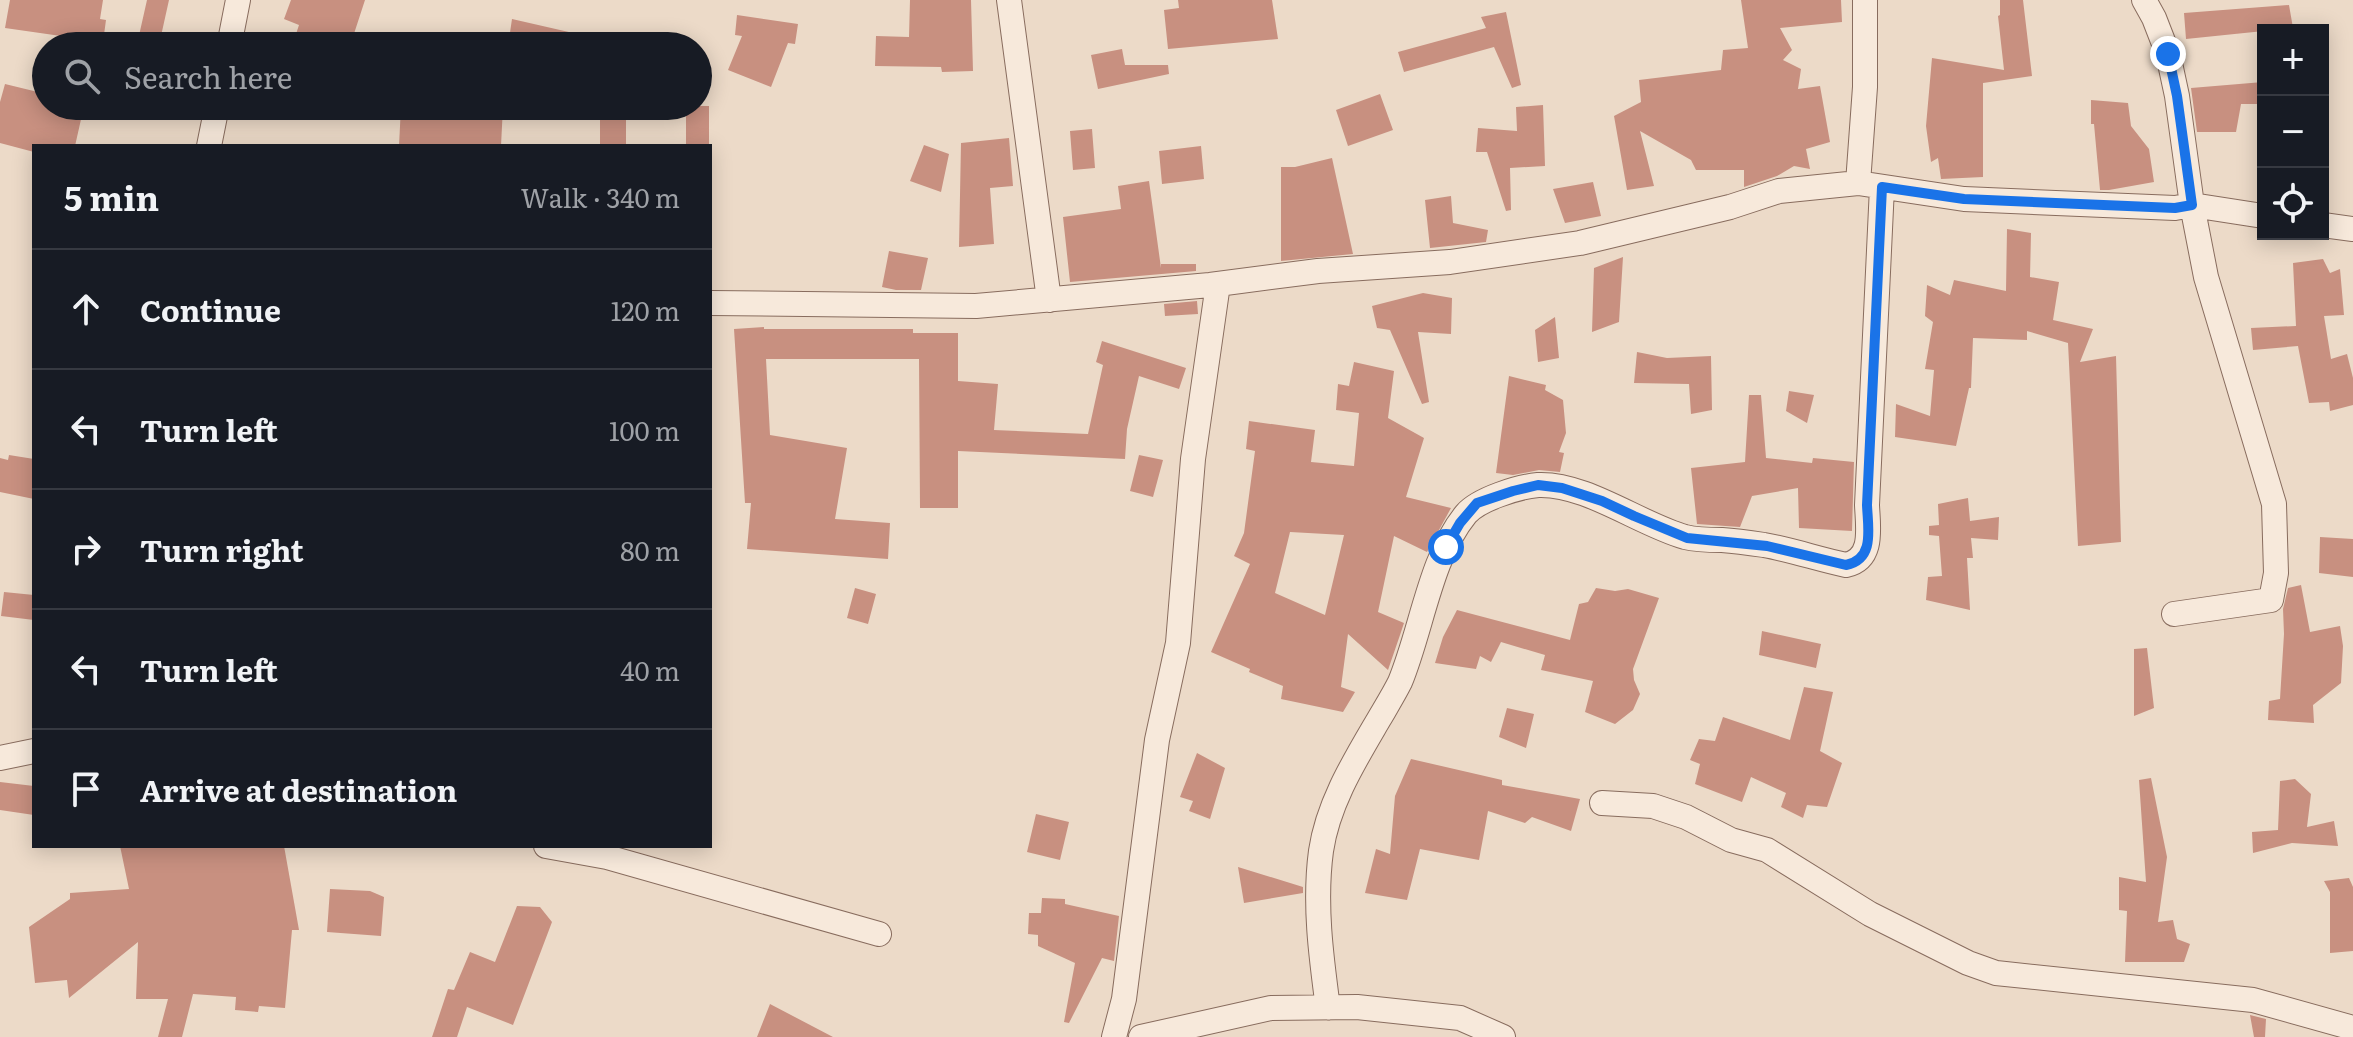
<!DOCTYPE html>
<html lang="en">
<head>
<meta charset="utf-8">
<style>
  body { margin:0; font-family:Literata,serif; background:#242831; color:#f1f3f6 }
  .controls { position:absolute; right:24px; top:24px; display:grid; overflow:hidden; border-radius:0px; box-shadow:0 4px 20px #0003 }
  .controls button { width:72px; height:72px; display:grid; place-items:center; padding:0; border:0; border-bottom:2px solid #363941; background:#171b24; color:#f1f3f6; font:40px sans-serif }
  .stop { position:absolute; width:24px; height:24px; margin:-18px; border:6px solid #1a73e8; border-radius:50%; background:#fff }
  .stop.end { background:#1a73e8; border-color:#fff; box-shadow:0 2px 8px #0008 }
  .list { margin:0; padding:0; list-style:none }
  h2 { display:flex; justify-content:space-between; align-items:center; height:104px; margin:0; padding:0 32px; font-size:34px }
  h2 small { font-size:26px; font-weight:400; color:#9ea1a6 }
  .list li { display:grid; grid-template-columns:52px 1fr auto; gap:24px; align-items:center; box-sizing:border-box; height:120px; padding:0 32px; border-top:2px solid #363941 }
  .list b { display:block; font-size:30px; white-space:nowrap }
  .list em { font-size:26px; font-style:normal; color:#9ea1a6 }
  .icon { flex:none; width:44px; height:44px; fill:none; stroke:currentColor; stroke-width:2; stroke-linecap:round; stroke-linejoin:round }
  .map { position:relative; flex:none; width:2353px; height:1037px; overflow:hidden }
  .search { position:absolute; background:#171b24; box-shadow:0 4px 20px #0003; left:32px; top:32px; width:680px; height:88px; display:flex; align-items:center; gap:20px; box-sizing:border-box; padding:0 28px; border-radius:44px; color:#9ea1a6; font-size:30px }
  .panel { position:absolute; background:#171b24; box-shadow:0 4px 20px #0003; left:32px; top:144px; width:680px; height:704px; border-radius:0px }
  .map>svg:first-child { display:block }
  .building { fill:#c89080; fill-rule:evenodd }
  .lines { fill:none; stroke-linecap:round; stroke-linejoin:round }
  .minor-casing { stroke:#886c5e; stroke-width:26 }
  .minor { stroke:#f7e9db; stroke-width:24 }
  .route { stroke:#1a73e8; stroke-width:10 }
</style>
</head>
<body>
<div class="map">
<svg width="2353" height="1037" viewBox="0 0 2353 1037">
  <rect width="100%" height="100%" fill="#ecdac8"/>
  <path class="building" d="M10,0H103L100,19L106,20L103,42L5,28Z
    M147,0H169L159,45L138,40Z
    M291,0H365L350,46H292L299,25L284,19Z
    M910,0H971L973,71L942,72L941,67L875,66L876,36L909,37Z
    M1178,0H1272L1278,39L1168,49L1164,10L1179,8Z
    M1741,0H1841L1842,22L1780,28L1792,50L1783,60L1801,69L1798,89L1820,86L1830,142L1806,149L1810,169L1794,166L1777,176L1744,187V170H1696L1691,160L1640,131L1654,186L1627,190L1614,116L1641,102L1639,80L1721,70L1723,50L1748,48Z
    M2000,0H2023L2032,76L1983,83V177L1941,179L1938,158L1931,162L1926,126L1932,58L2004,70L1998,16L2000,15Z
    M2289,5L2293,28L2186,39L2184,13Z
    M1506,12L1521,85L1512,88L1494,47L1404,72L1398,52L1486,28L1481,17Z
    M737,15L798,24L795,44L788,43L771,87L728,70L742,36L735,35Z
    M512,19L595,38L594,46H508Z
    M1122,49L1125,65H1168L1169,74L1098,89L1091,55Z
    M2263,82V104H2241L2236,132H2197L2191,88Z
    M5,84L46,94V106H84L75,146H34V152L0,143V102Z
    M1380,94L1393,130L1348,146L1336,110Z
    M2091,100L2128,103L2131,126L2149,149L2154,182L2109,190H2100L2094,124H2091Z
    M1543,105L1545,166L1510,168L1511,210L1506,211L1487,152H1476L1478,128L1517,131L1516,107Z
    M401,106H503L501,146H399Z
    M600,106H626V146H600Z
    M686,106H709V146H686Z
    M1092,129L1095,168L1073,170L1070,131Z
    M1009,138L1013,186L990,188L994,244L959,247L961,143Z
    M924,145L949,154L941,192L910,181Z
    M1201,146L1204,179L1162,184L1159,151Z
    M1332,158L1353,254L1281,261V167H1295Z
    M1149,181L1161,268V264H1196V271L1070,282L1063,217L1121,209L1118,186Z
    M1593,182L1601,216L1565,223L1553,189Z
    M1451,196L1453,223L1488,230L1486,242L1430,248L1425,200Z
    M2007,229L2031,233L2030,277L2059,282L2053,320L2093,329L2080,362L2116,356L2121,542L2078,546L2068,343L2027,331V340L1973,338L1971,388H1969L1956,446L1895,437L1896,404L1930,416L1934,370L1925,369L1933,322L1925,316L1927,285L1950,295L1954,280L2006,291Z
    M889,251L928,258L921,290H896L882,287Z
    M1623,257L1619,322L1592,332L1594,268Z
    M2323,259L2330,273L2340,269L2344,315L2324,316L2331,359L2347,354L2353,378V405L2330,411L2329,402L2309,403L2298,346L2253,350L2251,328L2296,326L2293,263Z
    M1423,293L1452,298L1451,334L1418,332L1429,402L1422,404L1390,330L1377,328L1372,306Z
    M1197,301L1198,314L1165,316L1164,304Z
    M1555,317L1559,358L1538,362L1535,330Z
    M764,327V329H913V333H958V381L998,384L994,430L1088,434L1103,365L1096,362L1102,341L1186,368L1179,389L1139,376L1127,429L1125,459L958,451V508H920L919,359H766L770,435L847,448L835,519L890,523L888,559L747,549L751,503H745L734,329Z
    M1637,352L1667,358L1711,356L1712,410L1691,414L1689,384L1634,383Z
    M1354,362L1394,371L1388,418L1424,438L1406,497L1451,508L1427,552L1394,536L1378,612L1404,623L1400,635L1388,670L1348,634L1341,687L1355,692L1343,712L1281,699L1283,686L1249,672L1250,669L1211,652L1250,564L1234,556L1244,533L1255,451L1246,449L1249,421L1315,430L1311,462L1354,466L1359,413L1336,410L1338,384L1349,386ZM1290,532L1344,535L1325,615L1275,593Z
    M1509,376L1546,385L1545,390L1563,400L1566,433L1559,452L1564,453L1560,472L1539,470L1513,475L1496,473Z
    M1789,391L1814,395L1807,423L1786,411Z
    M1749,395H1761L1766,458L1812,463L1813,458L1854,462L1852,531L1799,528L1798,488L1752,496L1740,527L1697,524L1691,468L1745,462Z
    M9,455L34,459V499L0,492V458L8,460Z
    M1139,455L1163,460L1153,497L1130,491Z
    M1968,498L1970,521L1999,517L1998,540L1971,538L1973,558H1967L1970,610L1926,600L1928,577L1942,576L1939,536L1929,535V526L1939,525L1938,504Z
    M2320,537L2353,539V577L2319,573Z
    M2301,585L2310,632L2340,626L2343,646L2341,683L2313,705L2314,723L2268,720L2269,701L2280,699L2284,634L2283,609L2288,588Z
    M855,588L876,594L868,624L847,618Z
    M1596,588L1615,591L1628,589L1659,598L1633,669L1634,680L1640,694L1633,710L1615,724L1585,712L1593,681L1541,670L1545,655L1501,642L1491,662L1480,656L1476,669L1435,663L1443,637L1457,610L1570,640L1579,604L1588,602Z
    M4,592L34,595V620L1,616Z
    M1762,631L1821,644L1816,668L1759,655Z
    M2147,648L2154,708L2134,716V649Z
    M1804,687L1833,692L1820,751L1842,763L1827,807L1807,805L1803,818L1781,807L1786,793L1751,777L1742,802L1695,784L1700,764L1690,760L1699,739L1715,741L1723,717L1790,740Z
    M1507,708L1534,714L1526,748L1499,737Z
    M1197,753L1225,768L1210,819L1189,811L1193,801L1180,797Z
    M1411,759L1502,780V785L1580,799L1571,831L1532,817L1525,823L1488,811L1479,860L1420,849L1407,900L1365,893L1376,849L1390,854L1395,796Z
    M2151,778L2167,857L2158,922L2173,920L2177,939L2190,944L2184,962H2125L2127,911L2119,910V877L2146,882L2139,780Z
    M2295,779L2311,794L2307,827L2334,821L2338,846L2292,843L2253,853L2252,832L2278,830L2280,781Z
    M0,782L34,786V815L0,810Z
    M1036,814L1069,822L1060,860L1027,852Z
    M120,846H284L299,930H292L285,1008L259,1006L258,1012L235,1010L236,997L193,994L182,1037H158L168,999H136L138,942L69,998L67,980L35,983L29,927L70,899V893L129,889Z
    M1238,867L1303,887V893L1244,903Z
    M2349,878L2353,887V951L2330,953V892L2324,881Z
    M330,889L370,891L384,897L381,936L327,932Z
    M1042,898L1065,899V904L1119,916L1114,961L1102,958L1069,1023L1064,1022L1075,963L1038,946V935L1028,934L1029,913H1041Z
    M517,906L540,907L552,922L513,1025L467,1007L457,1037H432L448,989L454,990L470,952L495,962Z
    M770,1004L833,1037H757Z
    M2250,1015L2266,1019L2265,1037H2254Z"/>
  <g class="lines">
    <g class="minor-casing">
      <path id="minor" d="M1009,0L1049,300
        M2144,0L2154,18L2168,54L2177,96L2192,205L2206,277L2274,504L2276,573L2271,600L2174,614
        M229,46L238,0
        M209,146L217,106
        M1858,183L1865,87V0
        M2323,225L2353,229
        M710,303L976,306L1210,285L1318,271L1450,262L1580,243L1730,207L1779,191L1858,183L1964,199L2175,208L2192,205L2263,216
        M0,758L34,751
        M1602,803L1653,806L1686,817L1731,840L1767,850L1870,914L1968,963L1996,973L2253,1000L2353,1028
        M546,846L607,857L879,934
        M1328,1008C1321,956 1314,903 1321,851C1328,803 1355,760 1379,719C1386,707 1394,694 1400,682C1422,629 1430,558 1466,514C1479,499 1518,487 1538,485C1586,483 1639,524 1685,537C1697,540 1710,540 1722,540C1735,541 1750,543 1764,545C1792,550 1818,559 1846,565C1874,559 1868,528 1867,505L1882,187
        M1114,1037L1124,999L1157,740L1178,643L1193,459L1218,284
        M1141,1037L1271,1008L1357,1007L1460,1018L1503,1037"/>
    </g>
    <use href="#minor" class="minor"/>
  </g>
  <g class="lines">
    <path class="route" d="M1446,547L1460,523L1477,503L1513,491L1538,485L1562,488L1602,501L1634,516L1687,538L1767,546L1846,565C1875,559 1868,529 1867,505L1882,187L1964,199L2175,208L2192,205L2177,96L2168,54"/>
  </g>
</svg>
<div class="controls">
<button>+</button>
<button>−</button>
<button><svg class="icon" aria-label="locate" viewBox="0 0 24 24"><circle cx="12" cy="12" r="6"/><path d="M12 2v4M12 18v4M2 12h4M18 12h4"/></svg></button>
</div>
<div class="stop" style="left:1446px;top:547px"></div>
<div class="stop end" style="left:2168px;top:54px"></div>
<div class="search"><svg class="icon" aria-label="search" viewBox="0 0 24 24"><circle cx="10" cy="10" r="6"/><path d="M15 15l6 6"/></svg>Search here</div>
<section class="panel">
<h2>5 min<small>Walk · 340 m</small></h2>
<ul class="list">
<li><svg class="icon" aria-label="ahead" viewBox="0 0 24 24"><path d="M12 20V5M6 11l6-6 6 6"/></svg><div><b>Continue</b></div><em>120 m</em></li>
<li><svg class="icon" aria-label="left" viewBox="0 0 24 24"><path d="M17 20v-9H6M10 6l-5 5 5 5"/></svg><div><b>Turn left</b></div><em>100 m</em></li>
<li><svg class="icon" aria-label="right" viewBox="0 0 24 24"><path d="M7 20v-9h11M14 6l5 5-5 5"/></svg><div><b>Turn right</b></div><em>80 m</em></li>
<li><svg class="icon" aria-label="left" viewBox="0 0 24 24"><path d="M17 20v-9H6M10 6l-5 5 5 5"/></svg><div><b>Turn left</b></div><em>40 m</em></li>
<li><svg class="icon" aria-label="arrive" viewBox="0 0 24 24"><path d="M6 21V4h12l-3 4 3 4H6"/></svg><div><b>Arrive at destination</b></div></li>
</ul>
</section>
</div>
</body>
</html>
